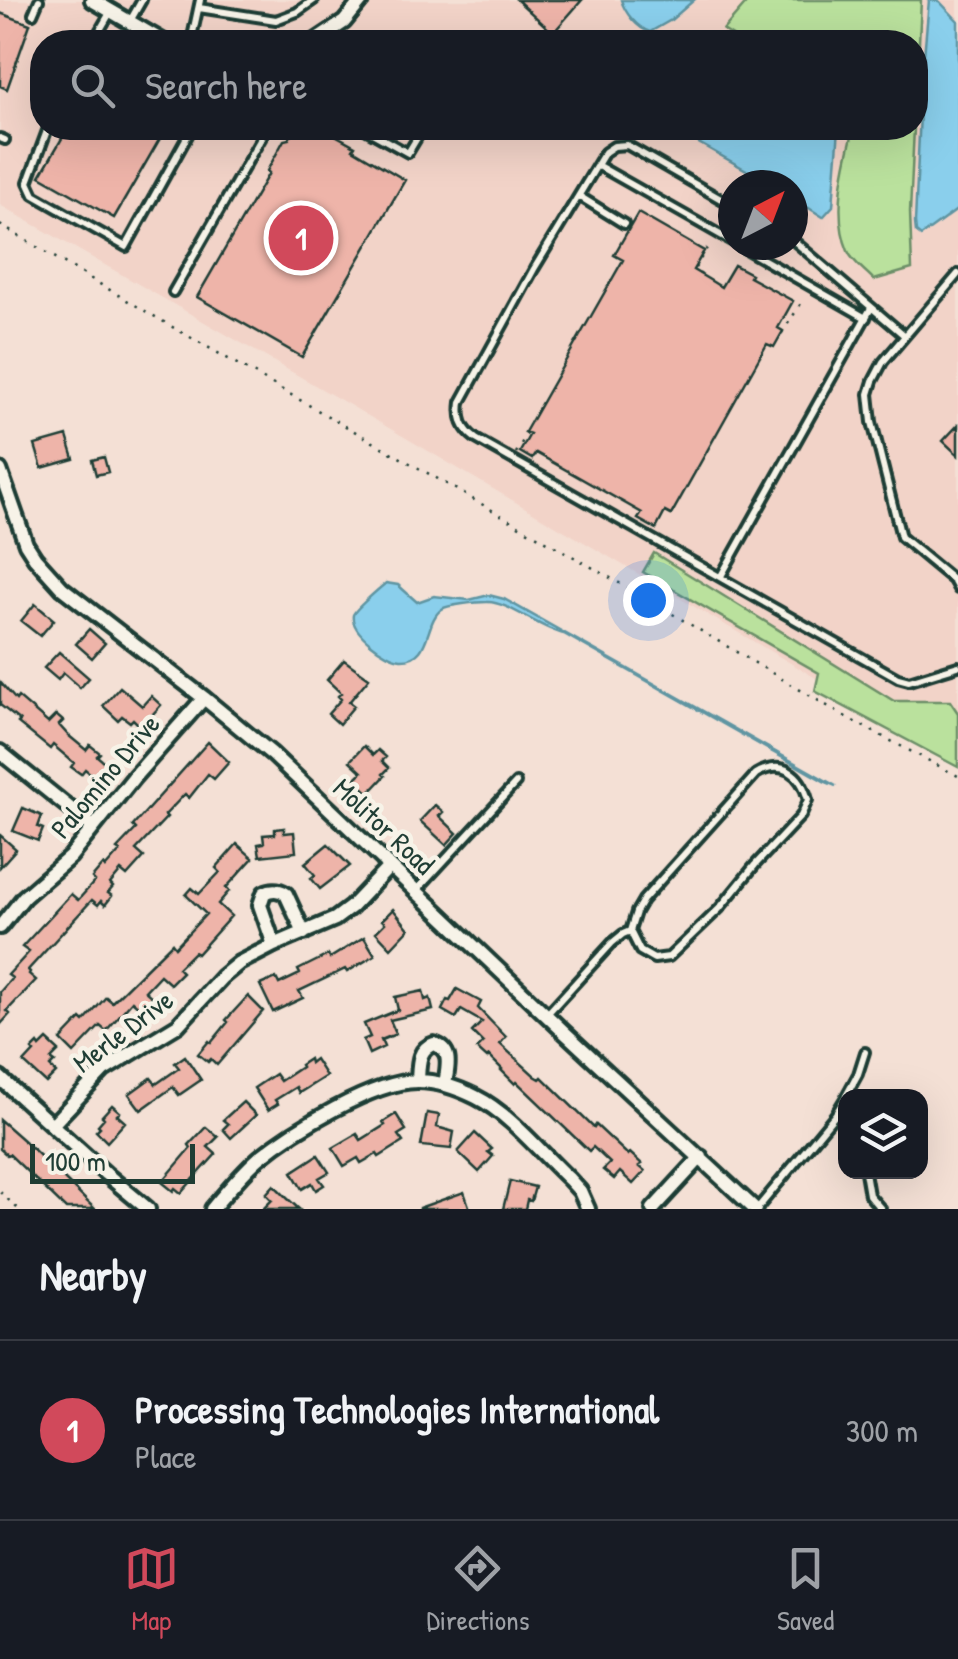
<!DOCTYPE html>
<html lang="en">
<head>
<meta charset="utf-8">
<style>
  body { margin:0; font-family:"Patrick Hand",sans-serif; background:#242831; color:#f1f3f6 }
  .controls { position:absolute; right:30px; bottom:30px; display:grid; overflow:hidden; border-radius:20px; box-shadow:0 10px 40px #0002 }
  .controls button { width:90px; height:90px; display:grid; place-items:center; padding:0; border:0; border-bottom:2px solid #363941; background:#171b24; color:#f1f3f6; font:50px sans-serif }
  .compass { position:absolute; left:718px; top:170px; width:90px; height:90px; border-radius:50%; background:#171b24; box-shadow:0 10px 40px #0002; rotate:42deg }
  .scale { position:absolute; left:30px; bottom:25px; width:165px; box-sizing:border-box; padding-left:10px; border:5px solid #1f3d34; border-top:0; font-size:28px; line-height:35px; white-space:nowrap; color:#1f3d34; -webkit-text-stroke:8px #f7f3e8; paint-order:stroke }
  .you { position:absolute; left:648px; top:600px; width:35px; height:35px; margin:-25px; border:8px solid #fff; border-radius:50%; background:#1a73e8; box-shadow:0 0 0 15px #1a73e833 }
  .badge { display:grid; place-items:center; width:65px; height:65px; border-radius:50%; background:#d1495b; color:#fff; font-size:32px; font-weight:700 }
  .pin { position:absolute; translate:-50% -50%; border:5px solid #fff; box-shadow:0 2px 10px #0006 }
  .list { margin:0; padding:0; list-style:none }
  h2 { display:flex; justify-content:space-between; align-items:center; height:130px; margin:0; padding:0 40px; font-size:42px }
  h2 small { font-size:32px; font-weight:400; color:#9ea1a6 }
  .list li { display:grid; grid-template-columns:65px 1fr auto; gap:30px; align-items:center; box-sizing:border-box; height:180px; padding:0 40px; border-top:2px solid #363941 }
  .list b { display:block; font-size:38px; white-space:nowrap }
  .list p { margin:0; font-size:32px; white-space:nowrap; color:#9ea1a6 }
  .list em { font-size:32px; font-style:normal; color:#9ea1a6 }
  .icon { flex:none; width:55px; height:55px; fill:none; stroke:currentColor; stroke-width:2; stroke-linecap:round; stroke-linejoin:round }
  .map { position:relative; flex:none; width:958px; height:1209px; overflow:hidden }
  .search { position:absolute; background:#171b24; box-shadow:0 10px 40px #0002; left:30px; right:30px; top:30px; height:110px; display:flex; align-items:center; gap:25px; box-sizing:border-box; padding:0 35px; border-radius:40px; color:#9ea1a6; font-size:38px }
  .sheet { height:310px; background:#171b24 }
  nav { display:flex; justify-content:space-around; align-items:center; box-sizing:border-box; height:140px; border-top:2px solid #363941; background:#171b24; font-size:28px; color:#9ea1a6 }
  nav a { display:grid; justify-items:center; gap:5px }
  nav .on { color:#d1495b }
  .map>svg:first-child { display:block }
  .built { fill:#f2d3c8; fill-rule:evenodd }
  .green { fill:#bae19d; stroke:#6c8f68; stroke-width:2.5 }
  .water { fill:#8acfec; stroke:#5f95a2; stroke-width:2.5 }
  .building { fill:#eeb4a9; stroke:#1f3d34; stroke-width:2.5 }
  .lines { fill:none; stroke-linecap:round; stroke-linejoin:round }
  .lane-casing { stroke:#1f3d34; stroke-width:14 }
  .street-casing { stroke:#1f3d34; stroke-width:20 }
  .path { stroke:#1f3d34; stroke-width:2.5; stroke-dasharray:2.5 8; stroke-linecap:butt }
  .lane { stroke:#f7f3e8; stroke-width:6 }
  .street { stroke:#f7f3e8; stroke-width:12 }
  .labels { text-anchor:middle; stroke-width:9; stroke-linejoin:round; paint-order:stroke }
  .street-label { font-size:28px; fill:#1f3d34; stroke:#f7f3e8 }
</style>
</head>
<body>
<div class="map">
<svg width="958" height="1209" viewBox="0 0 958 1209">
  <rect width="100%" height="100%" fill="#f4e0d5"/>
  <filter id="ink" filterUnits="userSpaceOnUse"><feTurbulence type="fractalNoise" baseFrequency=".01" numOctaves="2"/><feDisplacementMap in="SourceGraphic" scale="20" xChannelSelector="R" yChannelSelector="G"/><feConvolveMatrix kernelMatrix="1 2 1 2 8 2 1 2 1" color-interpolation-filters="sRGB"/></filter>
  <g filter="url(#ink)">
    <path class="built" d="M0,0H958V761L353,407L0,205ZM42,42H916V128H42ZM733,185H793V245H733Z"/>
    <path class="green" d="M749,0H921L916,107V42H765L736,38L723,30Z
      M854,128H914L910,212L912,269L874,280C866,271 852,262 848,251C832,214 845,164 854,128Z
      M654,553L894,701H950L958,713V767L815,691L819,673L643,572Z"/>
    <path class="water" d="M621,0H694L671,20L650,32C637,28 625,13 621,0Z
      M929,0L939,1L958,21V209L921,236L916,232L915,223L921,90Z
      M672,128H839L833,206L823,217L793,198V185H773Z
      M386,583L398,585L417,602L434,596L469,600L489,595L504,599L836,786L824,781L564,634C540,629 507,601 487,602C478,602 447,605 442,609C424,621 432,660 401,659C386,658 350,632 353,615C354,610 381,587 386,583Z"/>
    <path class="building" d="M517,0H582L553,33Z
      M0,13L30,24L7,89L0,86Z
      M68,128H166L114,218L40,176Z
      M295,128L326,130L355,146L353,149L405,180L302,357L197,297L269,173L267,171L284,140L289,139Z
      M638,213L704,251L693,270L708,279L721,287L734,265L751,274L749,277L793,301L778,328L783,331L774,347L767,344L671,515L665,512L656,529L638,519L642,513L536,453L532,459L520,452L530,434L525,432L623,260L614,255Z
      M958,425V455L943,441Z
      M67,436L74,459L42,468L35,445Z
      M104,457L108,472L96,475L92,460Z
      M35,604L54,620L40,636L21,621Z
      M89,629L105,643L92,658L76,644Z
      M59,652L89,678L80,688L63,673L58,680L44,668Z
      M344,660L369,678L349,702L354,706L339,724L328,714L341,699L338,696L341,693L327,680Z
      M0,682L16,700L18,697L48,723L56,715L63,721L59,725L68,735L86,750L90,745L100,753L97,756L109,766L98,780L85,769L81,774L71,767L74,763L53,745L50,749L18,723L20,721L0,705Z
      M120,687L142,706L151,696L161,705L141,727L133,719L130,722L122,716L118,720L103,706Z
      M208,742L229,762L214,779L208,774L189,798L185,794L165,815L167,817L136,850L144,857L127,876L121,871L110,884L113,887L108,893L112,896L105,905L101,901L98,905L92,900L28,970L30,972L29,974L36,980L7,1011L10,1014L0,1025V992L12,978L8,975L29,952L22,947L71,894L78,900L95,881L92,878L103,865L105,868L120,851L117,849L136,829L133,826Z
      M364,746L373,755L378,750L386,757L382,761L389,768L383,774L385,776L369,793L354,780L362,772L350,761Z
      M435,805L443,812L439,816L457,833L446,845L420,821Z
      M23,808L42,816L38,827L43,829L38,841L13,831Z
      M284,828V833L294,832L296,852L260,856L258,844L264,843L263,835L275,834V829Z
      M0,835L16,849L0,867Z
      M237,844L253,858L226,888L229,891L218,904L231,916L197,954L194,952L178,968L182,972L170,984L160,975L145,991L152,997L141,1009L132,1001L106,1031L100,1026L74,1053L61,1040L81,1019L84,1022L106,997L112,1002L172,943L175,947L206,914L186,895L192,888L199,894L220,872L216,868Z
      M328,844L350,866L320,889L311,878L315,875L305,863Z
      M393,909L409,929L391,948L376,932L385,923L382,920Z
      M364,937L375,955L347,972L345,969L299,991L303,998L273,1012L260,985L276,978L279,984L300,974L298,970L328,955L330,958Z
      M457,989L481,1002L478,1008L506,1037L500,1044L535,1076L540,1079L542,1077L594,1128L596,1125L628,1155L630,1153L642,1164L639,1166L645,1171L633,1184L620,1172L614,1179L603,1170L610,1163L593,1147L589,1151L517,1082L515,1084L501,1070L502,1069L489,1056L487,1058L477,1049L483,1043L472,1032L482,1022L461,1010L456,1018L442,1010L447,1000L450,1001Z
      M423,991L425,1000L430,998L433,1010L390,1020L396,1034L381,1040L384,1047L369,1054L363,1040L370,1037L364,1024L398,1010L395,997Z
      M248,996L263,1011L217,1065L211,1059L208,1062L198,1054L209,1041L211,1043L228,1022L226,1020Z
      M47,1040L59,1051L51,1059L55,1062L50,1067L56,1073L46,1083L24,1063L34,1052L32,1050L38,1044L40,1047Z
      M185,1056L201,1080L179,1095L173,1087L141,1110L129,1094L151,1078L156,1084L179,1068L175,1063Z
      M309,1059L310,1063L315,1059L326,1076L299,1093L296,1087L275,1100L278,1104L268,1110L254,1088L275,1074L280,1081L301,1067L300,1065Z
      M243,1102L256,1115L231,1138L223,1129L228,1124L223,1120Z
      M112,1105L120,1112L117,1115L125,1122L107,1142L96,1131L100,1127L98,1125L104,1118L102,1116Z
      M427,1113L439,1115L437,1127L454,1132L451,1149L421,1146Z
      M396,1114L406,1130L398,1135L403,1142L379,1157L377,1154L361,1163L358,1158L344,1166L333,1148L357,1134L361,1140L385,1125L383,1122Z
      M0,1120L33,1149L95,1209H66L9,1154L7,1155L0,1149Z
      M206,1127L218,1137L208,1147L216,1154L181,1193L175,1188L173,1191L162,1182L191,1148L189,1145Z
      M475,1133L492,1149L488,1152L493,1156L479,1172L458,1152Z
      M318,1155L329,1172L319,1178L324,1185L316,1190L312,1183L302,1189L292,1172Z
      M510,1181L535,1187L531,1201L527,1200L525,1209H503Z
      M274,1185L287,1198L299,1209H263L272,1200L266,1194Z
      M464,1192L470,1209H419V1208Z"/>
    <g class="lines">
      <g class="lane-casing">
        <path id="lane" d="M199,8L276,20L297,12L314,0
          M33,14L39,0
          M130,21L142,0
          M93,42L111,11
          M191,42L200,0
          M48,128L28,182L34,195L126,247L192,128
          M363,128L408,153L423,128
          M0,138L5,140
          M597,165L733,242
          M579,196L624,224
          M733,206L627,145L614,146L605,152L534,269L461,402C459,418 462,429 476,439L898,678L909,681L958,666
          M793,240L904,335
          M738,245L866,318
          M958,274L883,362L873,381L869,394L872,422L901,537L953,580L958,589
          M173,292L267,128
          M721,576L871,308
          M417,890L516,783
          M547,1014L612,943L623,934L630,931L636,912L643,900L756,774C782,759 801,773 808,800L801,816L755,865L719,909L669,957L654,959L640,951L630,931
          M846,1096L858,1074L865,1052
          M865,1172L869,1195L881,1209
          M757,1209L835,1115L846,1097"/>
      </g>
      <g class="street-casing">
        <path id="street" d="M92,0L164,42
          M314,42L344,22L362,0
          M0,470L26,544L35,558L62,588L204,698L272,754L563,1031L755,1209
          M0,752L93,827
          M0,927L24,897L70,857L134,777L204,698
          M274,945L260,905L264,893C272,889 278,889 286,894L304,933
          M0,1078L106,1174L148,1209
          M418,1081C419,1066 417,1049 434,1044C454,1050 447,1069 445,1085
          M52,1125L104,1070L178,1025L222,977L239,963L274,945L335,919L351,907L390,866
          M212,1209C227,1191 242,1173 259,1158C293,1130 374,1081 417,1081C438,1081 458,1088 476,1097C510,1114 541,1153 569,1179L580,1191L588,1209
          M653,1209L701,1157"/>
      </g>
      <path class="path" d="M0,225L169,325L649,600L851,720L958,776
        M707,248L694,270L708,279
        M782,333L802,302
        M516,453L527,433
        M0,1192L18,1209"/>
      <use href="#lane" class="lane"/>
      <use href="#street" class="street"/>
    </g>
  </g>
  <g class="labels">
    <g class="street-label">
      <text transform="translate(105 776) rotate(-50)" y="10">Palomino Drive</text>
      <text transform="translate(384 826) rotate(43)" y="10">Molitor Road</text>
      <text transform="translate(123 1031) rotate(-37)" y="10">Merle Drive</text>
    </g>
  </g>
</svg>
<div class="controls">
<button><svg class="icon" aria-label="layers" viewBox="0 0 24 24"><path d="M12 4l9 5-9 5-9-5zM3 14l9 5 9-5"/></svg></button>
</div>
<svg class="compass" viewBox="-18 -18 36 36"><path d="M0-13l5 13h-10z" fill="#e53935"/><path d="M0 13l5-13h-10z" fill="#9ea1a6"/></svg>
<div class="scale">100 m</div>
<div class="you"></div>
<div class="pin badge" style="left:301px;top:238px">1</div>
<div class="search"><svg class="icon" aria-label="search" viewBox="0 0 24 24"><circle cx="10" cy="10" r="6"/><path d="M15 15l6 6"/></svg>Search here</div>
</div>
<section class="sheet">
<h2>Nearby<small></small></h2>
<ul class="list">
<li><span class="badge">1</span><div><b>Processing Technologies International</b><p>Place</p></div><em>300 m</em></li>
</ul>
</section>
<nav>
<a class="on"><svg class="icon" aria-label="map" viewBox="0 0 24 24"><path d="M3 6l6-2 6 2 6-2v14l-6 2-6-2-6 2zM9 4v14M15 6v14"/></svg>Map</a>
<a><svg class="icon" aria-label="directions" viewBox="0 0 24 24"><path d="M12 3l9 9-9 9-9-9zM9 14v-3h6M13 9l2 2-2 2"/></svg>Directions</a>
<a><svg class="icon" aria-label="saved" viewBox="0 0 24 24"><path d="M7 4h10v16l-5-4-5 4z"/></svg>Saved</a>
</nav>
</body>
</html>
